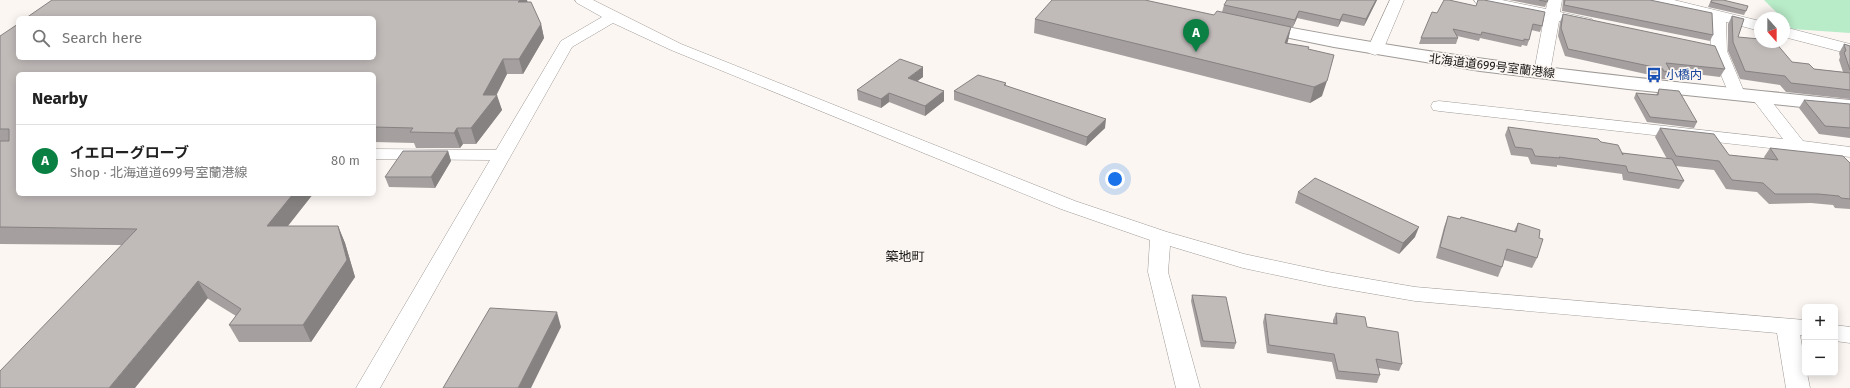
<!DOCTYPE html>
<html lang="en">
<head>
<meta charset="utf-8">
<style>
  body { margin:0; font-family:"Fira Sans","Noto Sans JP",sans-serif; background:#f2f2f2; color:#222 }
  .controls { position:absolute; right:12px; bottom:12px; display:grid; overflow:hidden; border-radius:6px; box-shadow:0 2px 10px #0003 }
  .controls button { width:36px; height:36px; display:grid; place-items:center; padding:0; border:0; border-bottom:1px solid #e0e0e0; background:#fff; color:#222; font:20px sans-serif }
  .compass { position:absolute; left:1754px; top:12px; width:36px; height:36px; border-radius:50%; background:#fff; box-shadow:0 2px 10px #0003; rotate:159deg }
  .you { position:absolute; left:1115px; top:179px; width:14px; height:14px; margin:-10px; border:3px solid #fff; border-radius:50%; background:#1a73e8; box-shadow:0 0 0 6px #1a73e833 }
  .badge { display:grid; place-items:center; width:26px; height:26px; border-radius:50%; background:#0b8043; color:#fff; font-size:13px; font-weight:700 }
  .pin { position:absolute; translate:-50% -33px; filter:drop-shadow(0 1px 2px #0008) }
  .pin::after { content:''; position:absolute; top:21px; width:14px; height:12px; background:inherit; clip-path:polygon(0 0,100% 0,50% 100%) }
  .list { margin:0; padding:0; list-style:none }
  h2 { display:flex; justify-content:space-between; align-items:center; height:52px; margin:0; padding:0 16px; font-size:17px }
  h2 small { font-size:13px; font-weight:400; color:#767676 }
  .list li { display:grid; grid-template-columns:26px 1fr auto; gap:12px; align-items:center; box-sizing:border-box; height:72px; padding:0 16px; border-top:1px solid #e0e0e0 }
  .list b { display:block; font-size:15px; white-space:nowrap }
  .list p { margin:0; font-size:13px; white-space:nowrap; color:#767676 }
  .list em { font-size:13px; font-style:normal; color:#767676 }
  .icon { flex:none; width:22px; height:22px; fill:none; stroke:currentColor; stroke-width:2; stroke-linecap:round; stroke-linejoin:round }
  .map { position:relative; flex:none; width:1850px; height:388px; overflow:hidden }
  .search { position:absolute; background:#fff; box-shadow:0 2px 10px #0003; left:16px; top:16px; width:360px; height:44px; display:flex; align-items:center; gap:10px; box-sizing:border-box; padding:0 14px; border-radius:6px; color:#767676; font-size:15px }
  .panel { position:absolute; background:#fff; box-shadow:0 2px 10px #0003; left:16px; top:72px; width:360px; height:124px; border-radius:6px }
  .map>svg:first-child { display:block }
  .green { fill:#b8ebc8 }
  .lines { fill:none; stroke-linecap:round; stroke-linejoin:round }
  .minor-casing { stroke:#9e9a97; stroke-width:1 }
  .secondary-casing { stroke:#9e9a97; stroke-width:2 }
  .minor { fill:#fff; fill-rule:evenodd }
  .secondary { fill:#fff; fill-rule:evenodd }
  .wall { fill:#a5a09f }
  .shaded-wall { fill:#868282 }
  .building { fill:#c0bab9; stroke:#868282 }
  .labels { text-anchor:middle; stroke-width:3.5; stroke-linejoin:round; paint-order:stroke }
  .street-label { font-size:12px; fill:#1a1918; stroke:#fbf6f2 }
  .transit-label { font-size:12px; fill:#164399; stroke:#fbf6f2; text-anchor:start }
  .neighbourhood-label { font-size:13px; fill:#1a1918; stroke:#fbf6f2 }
</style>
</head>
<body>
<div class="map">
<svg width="1850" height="388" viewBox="0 0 1850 388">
  <rect width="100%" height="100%" fill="#fbf6f2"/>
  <path class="green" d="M1764,0H1850V33L1792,29L1784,21V18H1782Z"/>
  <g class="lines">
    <g class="minor-casing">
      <path id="minor" d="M575,0H593L681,44L1075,201L1167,232L1244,254L1328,272L1415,287L1805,320V336L1800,335L1805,363V373H1807L1810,388H1786L1777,333L1415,301L1328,286L1243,268L1170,246L1168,272L1200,388H1176L1148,272L1150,240L1061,209L671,50L613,23L572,47L380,388H356L490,160L374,159V149L496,150L561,41L602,17L577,3Z
        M1390,0H1404L1383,50L1381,53L1375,55L1369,53L1367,50Z
        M1474,0H1502L1546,9L1548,0H1562L1560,12L1592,19L1594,22L1592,25L1587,26L1559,21L1550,72L1548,75L1542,77L1536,75L1534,72L1544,18L1476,3Z
        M1650,0H1674L1760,21V31L1726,22L1727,51L1745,94L1743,98L1737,99L1731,98L1729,94L1711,51V18L1652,3Z
        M1784,27L1850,44V54L1784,37Z
        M1759,92L1765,93L1803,141L1850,147V157L1439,111L1433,110L1431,106L1433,102L1439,101L1783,139L1751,97L1753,93Z
        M1835,325L1850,327V343L1835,341Z"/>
    </g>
    <g class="secondary-casing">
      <path id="secondary" d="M1261,22C1456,61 1653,80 1850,100V112L1628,89L1480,71L1334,47L1255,31L1252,27L1255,23Z"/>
    </g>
    <use href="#minor" class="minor"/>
    <use href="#secondary" class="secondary"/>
  </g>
  <path class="wall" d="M1377,0L1364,26L1341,21L1338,27L1297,18L1293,27H1291L1287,43L1308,49L1322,96L1310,103L1034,33L1035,19L1214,15L1222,12L1224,5Z
    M1509,0H1548L1545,7Z
    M1563,0H1650L1713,35L1710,41L1562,11Z
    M1711,0L1746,11L1744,15L1708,7Z
    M528,2L541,24L544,38L523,74H507L496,95L502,110L476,144H463L460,148H416L414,143L374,142V74L18,194H313L288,226H338L345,243L355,277L311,342H239L229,325L236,316L121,245L0,244V36Z
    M1476,6L1542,26L1540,32L1531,30L1529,40L1527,46L1522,45L1521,47L1480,38L1479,41L1457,36L1458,38L1456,44H1419L1421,38L1437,13Z
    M1563,14L1725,69L1720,77L1671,71L1667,79H1659V77L1565,56L1558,36L1560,22Z
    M1732,16L1738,37L1792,62L1814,69L1843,72L1839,60L1840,57L1839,53L1844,44L1850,46V99L1786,92L1780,85L1740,79L1728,51V24Z
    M923,77L917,81L944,91V101L925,116L889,102L881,108L858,100L857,90Z
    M1006,83V86L1105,128L1086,146L954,100V91Z
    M1659,89L1697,122L1694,128L1647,122L1634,98L1636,93L1656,95Z
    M1804,100L1850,104V138L1819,134L1799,108Z
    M1508,127L1601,142L1622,153L1667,159L1655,137L1660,128L1729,155L1765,159L1764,157L1770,148L1850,163V209L1835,208L1833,205L1811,203L1769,204L1757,192L1726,189L1714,170L1676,166L1684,181L1679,189L1623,180L1622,174L1557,165V167L1531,164L1528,157L1511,155L1505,135Z
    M448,151L451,161L435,188L389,187L385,177Z
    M1298,192L1415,237L1399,254L1295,203Z
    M1448,216L1460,219L1461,217L1514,231L1518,223L1539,238L1537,258L1532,268L1504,260L1502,267L1498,277L1436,258L1444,227Z
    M1192,295L1236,343L1234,349L1201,347L1191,301Z
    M1336,313L1367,327L1402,364L1399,371L1378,368L1380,375L1377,383L1336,379L1332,362L1267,353L1263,322L1265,314L1333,324V320Z"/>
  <path class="shaded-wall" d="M520,0H527L529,6L518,2Z
    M1376,0H1377L1364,26L1366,19Z
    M1299,11L1297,18L1293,27L1295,20Z
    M1343,14L1341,21L1338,27L1340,20Z
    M541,24L544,38L523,74L519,59Z
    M1291,27L1288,41L1282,57L1285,43Z
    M503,59L507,74L494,100L497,95L502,110L476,144L471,128L483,95Z
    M923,67V77L908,88V78Z
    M1327,81L1322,96L1310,103L1314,87Z
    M944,91V101L925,116V106Z
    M889,93V102L881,108V99Z
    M1106,119L1105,128L1086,146L1087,137Z
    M457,128L463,144L460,148L454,133Z
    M448,151L451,161L435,188L431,177Z
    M293,194H313L275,242L267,226Z
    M338,226L345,243L355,277L311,342L303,325Z
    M1419,227L1415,237L1399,254L1403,243Z
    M198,281L208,298L135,388H109Z
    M557,312L561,327L531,388H518Z"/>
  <path class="building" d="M52,0H520L518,2H531L541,24L519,59H503L483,95H497L471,128H457L454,133L410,132L413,128L374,127V74H18V194H293L267,226H338L347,260L303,325H229L241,309L198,281L109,388H0V371L137,229L0,227V141H9V129H0V36L18,24V58H374V18H26Z
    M1052,0H1145L1214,15L1217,11L1291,27L1285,43L1309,47L1308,49L1334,55L1327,81L1314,87L1035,19Z
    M1227,0H1376L1366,19L1343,14L1340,20L1299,11L1295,20L1224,5Z
    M1444,0H1449L1476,6L1478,0H1484L1545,12L1542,26L1533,24L1529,40L1524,39V41L1482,32L1481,35L1453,29L1458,38H1421L1432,12L1437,13Z
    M1539,0H1548L1547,2Z
    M1565,0H1650L1712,13L1713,35L1564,5Z
    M1712,0H1723L1748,6L1746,11L1711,2Z
    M1563,14L1715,46L1725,69L1666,63L1671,72L1663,71V69L1568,49L1561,28Z
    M1732,16L1744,19L1738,37L1760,39V42H1775L1792,62L1809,64L1814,69L1850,73V90L1791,83L1785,76L1745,71L1733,42Z
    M1844,44L1850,46V70L1844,52L1846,51Z
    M900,59L923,67L908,78L944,91L925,106L889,93L881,99L857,90Z
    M978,75L1006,83L1004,85L1106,119L1087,137L954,91Z
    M1659,89L1679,91L1697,122L1650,117L1636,93L1658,95Z
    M1804,100L1850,104V128L1825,126Z
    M1508,127L1598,139L1601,142L1618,145L1623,155L1622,153L1672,159L1684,181L1628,172L1626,166L1559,157L1560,158L1535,156L1532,149L1515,147Z
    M1660,128L1714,134L1729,155L1778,160L1770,148L1843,156L1850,163V199L1841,198L1839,196L1818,194H1775L1763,183L1732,180L1719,161L1676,156Z
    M403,151H448L431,177H385Z
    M1315,178L1419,227L1403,243L1298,192Z
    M1448,216L1460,219L1461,217L1516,232L1518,223L1540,230L1539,238L1543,239L1537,258L1507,249L1502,267L1440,247Z
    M1192,295L1226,297L1236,343L1203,341Z
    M490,308L557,312L518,388H443Z
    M1336,313L1365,317L1367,327L1398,332L1402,364L1376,359L1380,375L1338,371L1334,354L1269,345L1265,314L1337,324Z"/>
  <defs>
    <g id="bus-bare" transform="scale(1.2)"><path d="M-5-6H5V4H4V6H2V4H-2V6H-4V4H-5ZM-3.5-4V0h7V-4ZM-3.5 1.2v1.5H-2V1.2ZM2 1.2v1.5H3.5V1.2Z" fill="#1a4fb4" stroke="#fbf6f2" stroke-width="2.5" paint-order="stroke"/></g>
  </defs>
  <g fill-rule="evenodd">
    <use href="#bus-bare" x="1654" y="75"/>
  </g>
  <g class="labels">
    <g class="street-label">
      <text transform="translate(1492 66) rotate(7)" y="4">北海道道699号室蘭港線</text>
    </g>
    <g class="transit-label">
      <text x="1666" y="79">小橋内</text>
    </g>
    <g class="neighbourhood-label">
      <text x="905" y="261">築地町</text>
    </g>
  </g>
</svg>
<div class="controls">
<button>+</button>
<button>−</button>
</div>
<svg class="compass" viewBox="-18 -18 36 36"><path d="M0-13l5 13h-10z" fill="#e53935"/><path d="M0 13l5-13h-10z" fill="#767676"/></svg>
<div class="you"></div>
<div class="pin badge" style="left:1196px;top:52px">A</div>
<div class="search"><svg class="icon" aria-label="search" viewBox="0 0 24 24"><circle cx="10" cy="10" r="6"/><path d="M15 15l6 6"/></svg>Search here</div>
<section class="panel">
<h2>Nearby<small></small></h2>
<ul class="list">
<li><span class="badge">A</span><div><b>イエローグローブ</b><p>Shop · 北海道道699号室蘭港線</p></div><em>80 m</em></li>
</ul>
</section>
</div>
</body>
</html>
